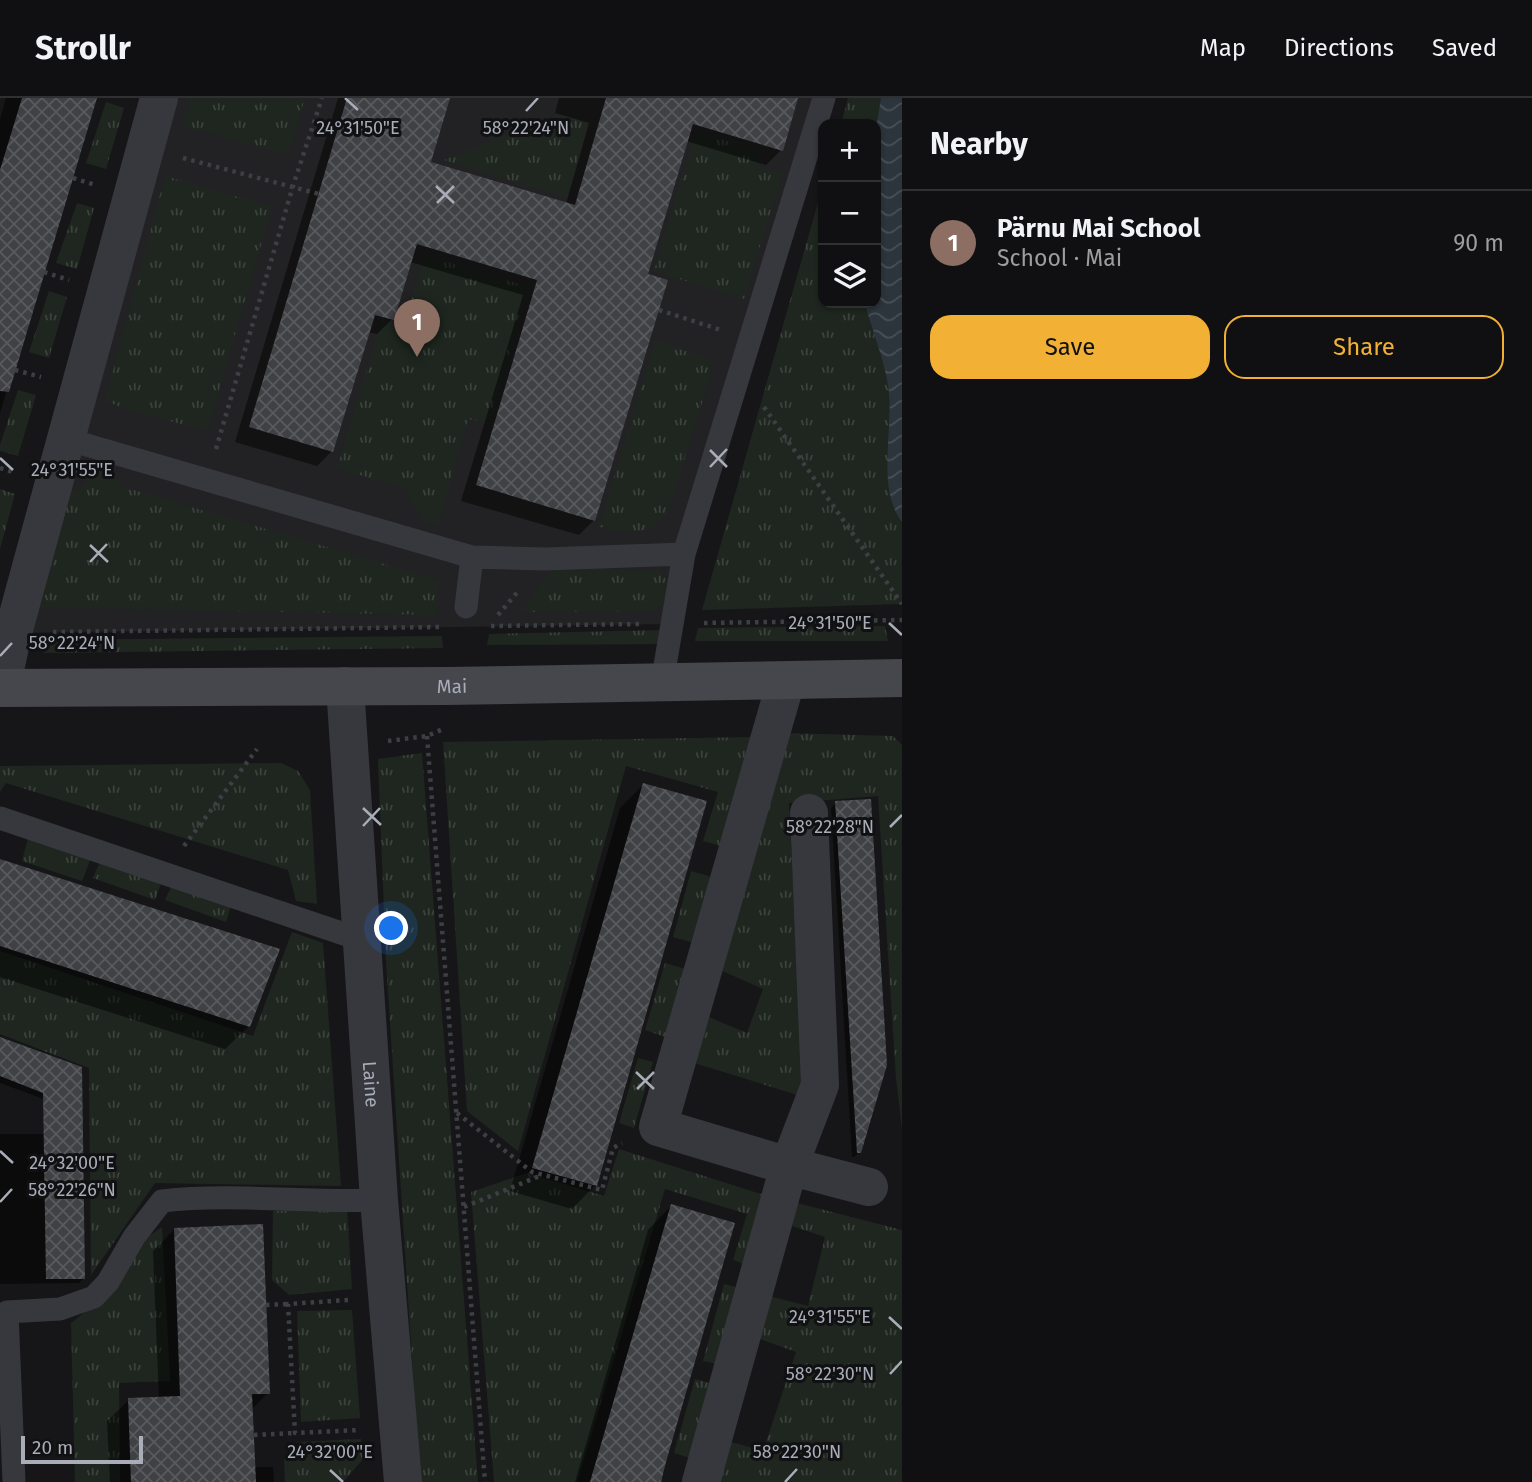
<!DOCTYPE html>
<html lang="en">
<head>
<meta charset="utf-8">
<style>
  body { margin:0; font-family:"Fira Sans",sans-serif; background:#1e1e20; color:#f1f3f6 }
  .controls { position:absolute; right:21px; top:21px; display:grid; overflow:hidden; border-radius:14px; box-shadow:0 2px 5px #0004 }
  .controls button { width:63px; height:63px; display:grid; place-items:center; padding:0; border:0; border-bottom:2px solid #303032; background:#101012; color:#f1f3f6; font:35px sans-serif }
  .scale { position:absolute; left:21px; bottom:18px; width:122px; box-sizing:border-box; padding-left:7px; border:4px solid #a8adb8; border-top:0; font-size:19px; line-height:24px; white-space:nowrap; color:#a8adb8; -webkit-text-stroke:5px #111113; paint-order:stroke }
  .you { position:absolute; left:392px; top:831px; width:24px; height:24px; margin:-18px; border:5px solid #fff; border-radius:50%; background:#1a73e8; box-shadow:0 0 0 10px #1a73e833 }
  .badge { display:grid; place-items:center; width:46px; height:46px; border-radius:50%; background:#f2b134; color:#fff; font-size:23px; font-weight:700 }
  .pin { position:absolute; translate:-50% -58px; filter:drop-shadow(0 2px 4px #0008) }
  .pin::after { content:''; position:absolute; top:37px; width:24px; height:21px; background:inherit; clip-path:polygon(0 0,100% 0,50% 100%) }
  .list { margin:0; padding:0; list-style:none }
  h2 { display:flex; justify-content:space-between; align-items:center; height:91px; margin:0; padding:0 28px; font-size:30px }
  h2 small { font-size:23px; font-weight:400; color:#9c9d9f }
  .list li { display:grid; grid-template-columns:46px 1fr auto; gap:21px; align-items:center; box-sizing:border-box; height:105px; padding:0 28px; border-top:2px solid #303032 }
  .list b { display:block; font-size:26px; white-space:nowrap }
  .list p { margin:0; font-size:23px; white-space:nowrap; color:#9c9d9f }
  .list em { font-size:23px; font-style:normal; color:#9c9d9f }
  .actions { display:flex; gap:14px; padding:21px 28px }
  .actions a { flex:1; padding:16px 0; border:2px solid #f2b134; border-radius:21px; text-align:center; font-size:24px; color:#f2b134 }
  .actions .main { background:#f2b134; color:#111 }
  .icon { flex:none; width:38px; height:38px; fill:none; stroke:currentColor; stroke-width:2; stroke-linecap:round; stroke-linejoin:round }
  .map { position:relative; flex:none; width:902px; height:1384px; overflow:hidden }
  header { display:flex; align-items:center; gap:42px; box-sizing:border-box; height:98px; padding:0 35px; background:#101012; border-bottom:2px solid #303032 }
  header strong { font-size:33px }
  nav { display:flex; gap:38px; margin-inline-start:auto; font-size:24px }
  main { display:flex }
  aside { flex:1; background:#101012 }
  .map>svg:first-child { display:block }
  .built { fill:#222225 }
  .grass { fill:url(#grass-tufts) }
  .water { fill:url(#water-waves) }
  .shadow { fill:#0007 }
  .building { fill:url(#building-cross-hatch) }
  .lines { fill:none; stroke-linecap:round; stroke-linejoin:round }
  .path { stroke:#3d3f44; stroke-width:4.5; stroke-dasharray:3.5 5; stroke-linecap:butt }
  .lane { stroke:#37383d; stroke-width:23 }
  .street { stroke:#37383d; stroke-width:38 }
  .secondary { stroke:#45474d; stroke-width:38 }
  .ticks { fill:none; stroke:#a8adb8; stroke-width:2.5 }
  .labels { text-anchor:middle; stroke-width:6; stroke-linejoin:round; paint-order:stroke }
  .street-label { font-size:19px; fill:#a8adb8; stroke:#111113 }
  .ticks-label { font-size:18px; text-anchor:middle; fill:#a8adb8; stroke:#111113; stroke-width:6; stroke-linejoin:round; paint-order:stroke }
</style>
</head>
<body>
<header>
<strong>Strollr</strong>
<nav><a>Map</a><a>Directions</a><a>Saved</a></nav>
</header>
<main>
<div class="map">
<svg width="902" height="1384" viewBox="0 0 902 1384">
  <defs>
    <pattern id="grass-tufts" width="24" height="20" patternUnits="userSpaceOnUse" patternTransform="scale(1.75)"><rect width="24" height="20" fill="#1e261f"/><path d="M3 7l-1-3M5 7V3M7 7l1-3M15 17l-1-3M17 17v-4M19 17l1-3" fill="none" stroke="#3c433d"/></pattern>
    <pattern id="water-waves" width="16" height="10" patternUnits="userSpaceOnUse" patternTransform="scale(1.75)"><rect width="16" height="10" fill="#2c353c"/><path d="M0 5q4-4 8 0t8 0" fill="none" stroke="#485056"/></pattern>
    <pattern id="building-cross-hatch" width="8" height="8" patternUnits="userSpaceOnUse" patternTransform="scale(1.75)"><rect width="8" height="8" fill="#404145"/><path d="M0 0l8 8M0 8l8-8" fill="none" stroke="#595a5e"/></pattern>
  </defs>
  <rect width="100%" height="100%" fill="#161618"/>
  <path class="built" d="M158,0H824L673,526L13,535Z"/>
  <path class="grass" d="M191,0H305L288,56L183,28Z
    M848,0H902V506L702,512L823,87V205H876V26H841Z
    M106,4L124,10L106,71L86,65Z
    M562,16L589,24L567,100L444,62Z
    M696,33L761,54L756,68L782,76L744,201L654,173Z
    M165,78L272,109L207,333L126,311L105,303Z
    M77,105L94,110L77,171L56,165Z
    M425,157L529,189L489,325L468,321L438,428L424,423L404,390L337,370L382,222L403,229Z
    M49,193L67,199L49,260L29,254Z
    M655,243L709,261L711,276L668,413C647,441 630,434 599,429Z
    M18,292L36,297L18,358L0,353V347Z
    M107,362L120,388L438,482L436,517L36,509L69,400L86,385L102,364Z
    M0,391L15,396L0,451Z
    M555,469L658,473L667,482L668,503L649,513L520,514Z
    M885,528L888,543H695L698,530Z
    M666,532L664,546L487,547L489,536Z
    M442,538L443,550L44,555L38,552L35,542Z
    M786,635L893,638L902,647V1031L896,980L878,698L789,705L804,999L691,964L706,918L747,935L763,891L718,871Z
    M755,639L727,750L703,743L718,694L626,668L518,1053L467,1013L443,644Z
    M422,655L478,1384H420L386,863L378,661Z
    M281,665L298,673L310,692L317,806L296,803L288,772L6,685L0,694V668Z
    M28,740L91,760L82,783L22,763Z
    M101,761L162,782L155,802L93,780Z
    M691,773L719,781L701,847L673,839Z
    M173,785L232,805L226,824L165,802Z
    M292,834L323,845L341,1088L155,1085L91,1177L89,970L0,936V853L253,938Z
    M665,865L692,873L671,941L645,932Z
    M638,960L653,964L634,1030L619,1025Z
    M619,1051L767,1098L755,1170L733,1162L747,1116L665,1091L577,1384H494L471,1094L527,1075L604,1098Z
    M797,1105L902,1132V1384H715L728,1343L763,1353L796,1254L757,1240L769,1198L808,1208L825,1139L792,1128Z
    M347,1110L352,1191L289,1197L272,1182L273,1113Z
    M162,1129L170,1283L119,1285L120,1384H75L71,1225L94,1207L146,1140Z
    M724,1186L749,1192L728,1268L703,1263Z
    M352,1212L360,1320L301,1324L297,1213Z
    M695,1281L721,1288L700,1363L674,1355Z
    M361,1341L364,1360L343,1384H285L284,1361L297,1360L298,1344Z"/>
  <path class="water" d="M881,0H902V424C875,388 895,330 888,287C884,261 873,235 866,209V205H876V31Z"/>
  <path class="shadow" d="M6,0H95L0,315V21Z
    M338,0H448L428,65L566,106L589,25L555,15L559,0H796L781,52L766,67L686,43L646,177L594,422L579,437L461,403L523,197L410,164L392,221L377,236L368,234L332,353L317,368L235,344Z
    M643,687L595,1087L572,1111L510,1093L620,710Z
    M836,705L860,1054L854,1059H852L831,710Z
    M0,763L249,928L225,951L0,879Z
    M0,940L76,1013L0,985Z
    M0,1036H81L84,1180L79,1185L0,1186Z
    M671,1108L659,1384H575L648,1132Z
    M175,1131L268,1295L251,1312L254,1369H273L274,1384H110L107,1323L129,1302L159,1301L153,1153Z"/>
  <path class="building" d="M22,0H97L9,294L0,293V72Z
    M347,0H450L431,64L575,107L606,0H798L783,53L693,26L648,176L668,182L595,423L476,387L537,182L417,146L394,222L375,217L333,354L249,329Z
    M643,685L707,703L597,1088L532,1070Z
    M871,701L887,967L861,1055H857L835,703Z
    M0,761L280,851L250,929L0,848Z
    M0,939L82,969L85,1181H46L43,995L0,978Z
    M671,1106L735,1125L666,1364L661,1384H590Z
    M263,1126L270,1296H252L256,1384H131L128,1300L180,1298L174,1130Z"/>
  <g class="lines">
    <path class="path" d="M183,60L319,96
      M73,80L95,87
      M44,174L69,182
      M659,212L721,232
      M15,272L41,279
      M764,309L902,506
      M216,351L293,88L322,0
      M0,370L16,375
      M498,517L520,491
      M704,525L902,522
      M491,528L640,526
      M53,534L440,529
      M427,638L485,1384
      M388,643L427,638L443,631
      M184,748L257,651
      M457,1015L532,1074L602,1092L613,1050L622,1045
      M464,1109L542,1077
      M348,1202L288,1206L295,1335L360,1332
      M266,1207L288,1206
      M254,1337L295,1335"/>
    <path class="lane" d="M66,341L472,459L545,461L684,456
      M466,509L472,459
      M662,585L684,456L824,0
      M0,720L362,842
      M14,1384L7,1214L60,1211L94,1199L108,1184L134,1139L162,1103C234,1095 307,1105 379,1102"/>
    <g class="street">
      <path id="s1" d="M345,588L379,1102L403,1384"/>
      <path d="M1,590L13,535L159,0"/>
      <path d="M809,715L820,987L789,1068L869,1089"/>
      <path d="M701,1384L789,1068L658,1029L786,583"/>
    </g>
    <path class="secondary" id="s2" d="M0,590L447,588L902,580"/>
  </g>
  <path class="ticks" d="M345,0L358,12M526,13L538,0M436,88L454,105M437,105L454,88M710,352L727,369M0,360L13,372M710,369L727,351M90,447L108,464M90,464L107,446M889,525L902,537M0,558L12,545M363,710L381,727M363,728L380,710M890,729L902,717M636,974L654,991M637,991L654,974M0,1053L13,1065M0,1104L12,1091M889,1219L902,1231M890,1276L902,1263M330,1372L343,1384M785,1384L797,1371"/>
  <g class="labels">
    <g class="street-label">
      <text dy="7" stroke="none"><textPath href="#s2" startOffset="452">Mai</textPath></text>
      <text dy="7" stroke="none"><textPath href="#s1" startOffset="399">Laine</textPath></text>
    </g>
  </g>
  <g class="ticks-label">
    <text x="358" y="36">24°31'50"E</text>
    <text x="526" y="36">58°22'24"N</text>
    <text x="72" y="378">24°31'55"E</text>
    <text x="830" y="531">24°31'50"E</text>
    <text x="72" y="551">58°22'24"N</text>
    <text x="830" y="735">58°22'28"N</text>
    <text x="72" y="1071">24°32'00"E</text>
    <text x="72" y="1098">58°22'26"N</text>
    <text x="830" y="1225">24°31'55"E</text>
    <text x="830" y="1282">58°22'30"N</text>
    <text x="797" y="1360">58°22'30"N</text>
    <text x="330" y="1360">24°32'00"E</text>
  </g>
</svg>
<div class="controls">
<button>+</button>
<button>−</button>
<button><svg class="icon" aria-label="layers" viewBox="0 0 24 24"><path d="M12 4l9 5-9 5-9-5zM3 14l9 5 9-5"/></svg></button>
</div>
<div class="scale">20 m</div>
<div class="you"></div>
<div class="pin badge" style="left:417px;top:259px;background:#8d6e63">1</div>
</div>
<aside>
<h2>Nearby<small></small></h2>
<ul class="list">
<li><span class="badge" style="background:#8d6e63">1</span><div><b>Pärnu Mai School</b><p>School · Mai</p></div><em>90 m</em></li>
</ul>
<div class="actions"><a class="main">Save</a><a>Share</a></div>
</aside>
</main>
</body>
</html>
